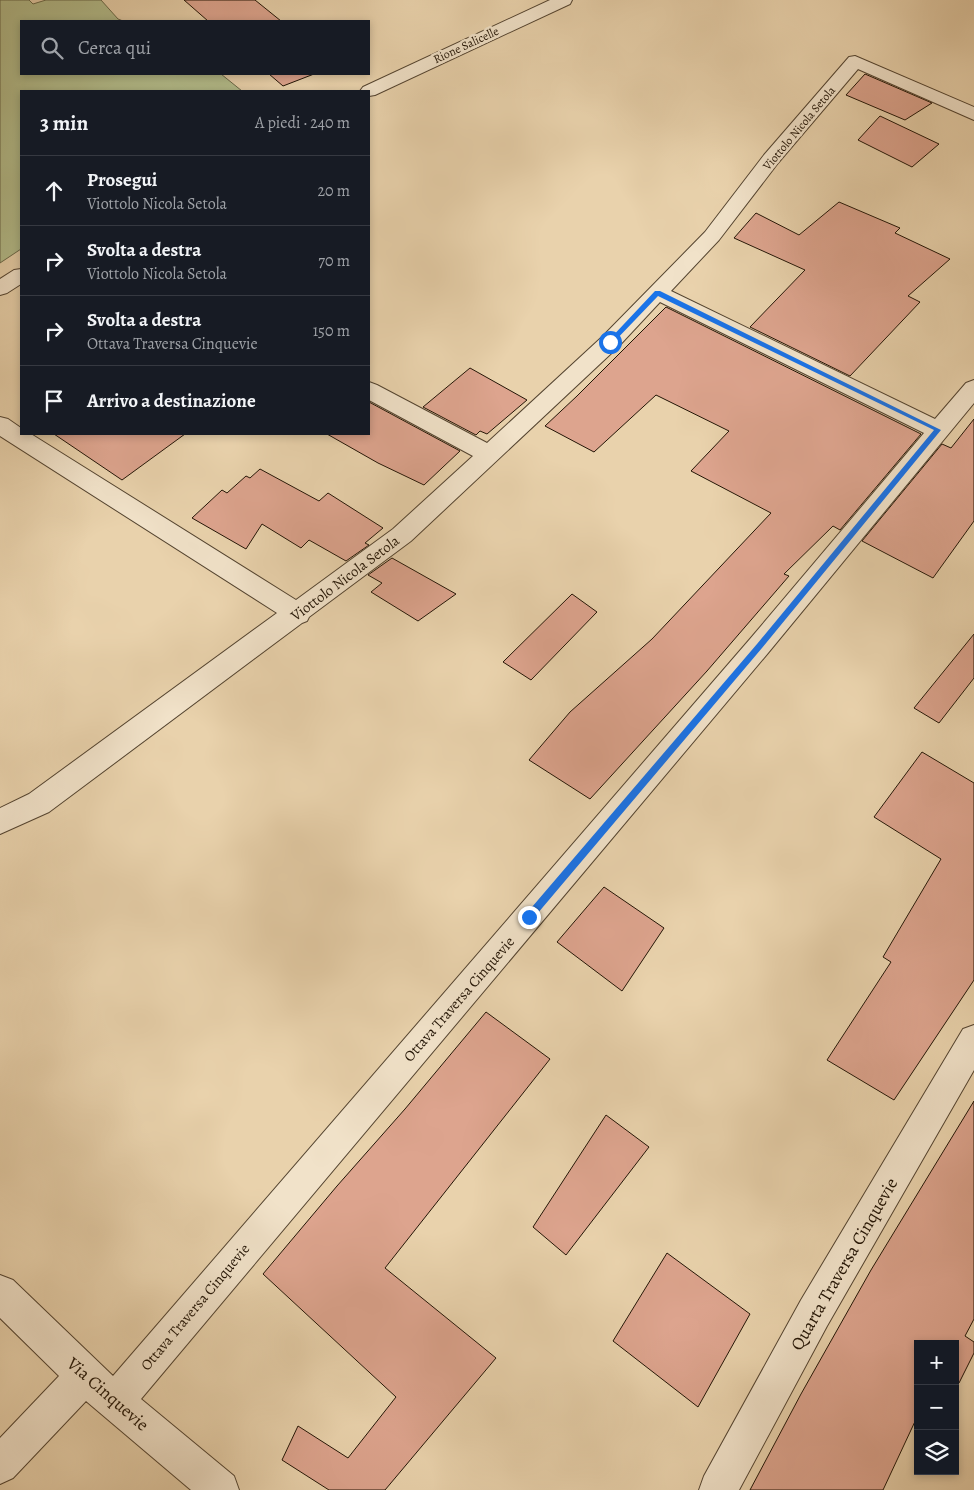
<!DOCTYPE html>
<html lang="it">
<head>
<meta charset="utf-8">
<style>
  body { margin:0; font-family:Alegreya,serif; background:#20242c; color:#f1f3f6 }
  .controls { position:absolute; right:15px; bottom:15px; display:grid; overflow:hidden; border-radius:0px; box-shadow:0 2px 8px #0003 }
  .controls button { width:45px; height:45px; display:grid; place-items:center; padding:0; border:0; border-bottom:1px solid #363941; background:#171b24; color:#f1f3f6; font:25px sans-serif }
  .stop { position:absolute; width:15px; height:15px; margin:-11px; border:4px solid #1a73e8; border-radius:50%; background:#fff }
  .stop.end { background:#1a73e8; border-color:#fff; box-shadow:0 1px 5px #0008 }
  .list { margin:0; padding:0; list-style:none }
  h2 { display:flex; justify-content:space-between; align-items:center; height:65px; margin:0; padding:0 20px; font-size:21px }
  h2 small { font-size:16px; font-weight:400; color:#9ea1a6 }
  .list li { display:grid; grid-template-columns:32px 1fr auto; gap:15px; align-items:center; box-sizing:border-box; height:70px; padding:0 20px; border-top:1px solid #363941 }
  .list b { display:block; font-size:19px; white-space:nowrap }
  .list p { margin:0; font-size:16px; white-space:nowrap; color:#9ea1a6 }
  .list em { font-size:16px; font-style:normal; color:#9ea1a6 }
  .icon { flex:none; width:28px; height:28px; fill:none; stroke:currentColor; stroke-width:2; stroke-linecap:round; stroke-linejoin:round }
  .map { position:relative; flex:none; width:974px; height:1490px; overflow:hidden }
  .search { position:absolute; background:#171b24; box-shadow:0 2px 8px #0003; left:20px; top:20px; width:350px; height:55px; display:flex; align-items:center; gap:12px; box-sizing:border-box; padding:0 18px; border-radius:0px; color:#9ea1a6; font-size:19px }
  .panel { position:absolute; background:#171b24; box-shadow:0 2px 8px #0003; left:20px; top:90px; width:350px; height:345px; border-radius:0px }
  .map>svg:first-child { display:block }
  .green { fill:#b3bd8c; stroke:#6b6949 }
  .building { fill:#dda48e; stroke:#231506 }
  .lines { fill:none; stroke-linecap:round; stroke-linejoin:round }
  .minor-casing { stroke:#544430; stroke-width:2 }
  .minor { fill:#f1e2c9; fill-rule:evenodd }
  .route { fill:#1a73e8 }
  .labels { text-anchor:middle; stroke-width:5; stroke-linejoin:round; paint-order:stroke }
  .far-street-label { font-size:12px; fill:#231506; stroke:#f1e2c9 }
  .street-label { font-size:15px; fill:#231506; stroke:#f1e2c9 }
  .near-street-label { font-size:18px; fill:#231506; stroke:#f1e2c9 }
</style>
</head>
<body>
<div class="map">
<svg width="974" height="1490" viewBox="0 0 974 1490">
  <rect width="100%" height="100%" fill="#e9d2ac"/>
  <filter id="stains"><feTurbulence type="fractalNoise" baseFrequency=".004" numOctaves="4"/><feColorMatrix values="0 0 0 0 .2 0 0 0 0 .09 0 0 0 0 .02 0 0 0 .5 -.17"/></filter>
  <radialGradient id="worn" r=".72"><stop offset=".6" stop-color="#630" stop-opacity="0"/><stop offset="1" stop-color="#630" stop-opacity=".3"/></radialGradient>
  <path class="green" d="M0,0H29L33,4L46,0H101L118,19L123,21H21V74H221L242,91H21V249L0,263Z"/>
  <path class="building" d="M184,0H255L281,21H208Z
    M269,74H314L283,86Z
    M865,74L932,103L905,120L846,95Z
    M880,116L939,144L912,167L858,140Z
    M839,202L900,228L895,233L950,259L908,296L920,302L850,376L750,327L805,270L734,238L756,213L799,235Z
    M666,307L921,434L840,530L833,526L784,574L789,576L707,671L590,799L529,760L570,712L652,639L771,513L691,471L729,431L656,395L594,452L545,426L577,396Z
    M470,368L527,400L487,434L480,431L476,435L423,407Z
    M369,402L460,451L424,485L378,463L327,434H369Z
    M974,419V521L933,578L862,541L942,444L951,448Z
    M54,434H185L122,480Z
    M260,469L319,501L328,493L383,528L365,543L369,545L346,561L309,540L301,548L262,524L246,549L192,518L222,490L227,493L246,476L250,478Z
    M392,558L456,594L418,621L371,592L382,583L368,575Z
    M572,594L597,612L531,680L503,662Z
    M974,634V678L939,723L914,708Z
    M922,752L974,783V980L894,1100L827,1060L891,962L883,957L941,859L874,817Z
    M604,887L664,928L622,991L557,942Z
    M486,1012L550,1059L385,1268L496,1358L385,1490H329L282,1460L298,1426L348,1458L396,1397L263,1274L337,1186L405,1109Z
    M974,1101V1319L965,1336L974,1342V1353L959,1383L955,1382V1344H918V1415L883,1490H750L801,1394L871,1270Z
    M606,1115L649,1147L566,1255L533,1227Z
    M667,1253L750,1314L698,1407L613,1341Z"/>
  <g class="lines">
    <g class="minor-casing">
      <path id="minor" d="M550,0H572L570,4L375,95L369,96V91H360L363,87Z
        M855,56L974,107V120L858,69L778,163L719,240L671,291L935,419L966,383L974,380V403L768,653L141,1399L234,1476L239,1490H191L86,1401L13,1478L0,1484V1438L59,1376L0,1318V1275L13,1280L113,1376L750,639L924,433L660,302L618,347L411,541L309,617L307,621L302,623L49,812L0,834V808L29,794L277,613L0,436V417L8,419L21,428V434H31L296,600L393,529L473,456L369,400V382L377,385L487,443L602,337L705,232L764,155L849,57Z
        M21,269V284L7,293L0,295V279L14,270Z
        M974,1025V1070L827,1326L739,1490H699L704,1476L801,1300L963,1029Z"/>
    </g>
    <use href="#minor" class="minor"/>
  </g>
  <path class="route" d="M655,291H660L941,430L762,648L532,920L529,921L525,917L526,914L757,644L934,430L658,296L612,344H608V341Z"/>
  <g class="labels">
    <g class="far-street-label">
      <text transform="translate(466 45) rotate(-25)" y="4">Rione Salicelle</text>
      <text transform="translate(799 128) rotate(-50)" y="4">Viottolo Nicola Setola</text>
    </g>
    <g class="street-label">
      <text transform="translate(345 578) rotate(-37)" y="5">Viottolo Nicola Setola</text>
      <text transform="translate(459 999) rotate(-49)" y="5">Ottava Traversa Cinquevie</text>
      <text transform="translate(195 1307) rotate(-50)" y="5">Ottava Traversa Cinquevie</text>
    </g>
    <g class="near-street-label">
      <text transform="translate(844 1264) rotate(-60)" y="6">Quarta Traversa Cinquevie</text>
      <text transform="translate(108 1394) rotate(41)" y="6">Via Cinquevie</text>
    </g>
  </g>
  <rect width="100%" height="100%" filter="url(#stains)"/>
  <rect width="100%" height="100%" fill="url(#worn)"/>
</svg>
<div class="controls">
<button>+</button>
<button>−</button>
<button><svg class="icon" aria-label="layers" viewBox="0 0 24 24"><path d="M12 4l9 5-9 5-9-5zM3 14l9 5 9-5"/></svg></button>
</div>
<div class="stop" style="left:610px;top:342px"></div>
<div class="stop end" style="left:529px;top:917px"></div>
<div class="search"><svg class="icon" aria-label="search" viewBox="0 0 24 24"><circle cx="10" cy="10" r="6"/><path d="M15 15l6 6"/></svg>Cerca qui</div>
<section class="panel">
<h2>3 min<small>A piedi · 240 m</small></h2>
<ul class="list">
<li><svg class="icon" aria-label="ahead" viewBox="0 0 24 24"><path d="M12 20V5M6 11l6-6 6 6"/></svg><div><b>Prosegui</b><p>Viottolo Nicola Setola</p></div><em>20 m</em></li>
<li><svg class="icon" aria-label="right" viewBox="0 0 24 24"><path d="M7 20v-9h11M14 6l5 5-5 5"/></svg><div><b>Svolta a destra</b><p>Viottolo Nicola Setola</p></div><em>70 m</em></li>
<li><svg class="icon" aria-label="right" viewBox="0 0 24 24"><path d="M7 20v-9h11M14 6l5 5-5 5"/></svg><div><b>Svolta a destra</b><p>Ottava Traversa Cinquevie</p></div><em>150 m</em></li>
<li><svg class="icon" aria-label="arrive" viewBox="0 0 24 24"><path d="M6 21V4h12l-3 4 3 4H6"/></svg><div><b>Arrivo a destinazione</b></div></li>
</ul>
</section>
</div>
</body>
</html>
